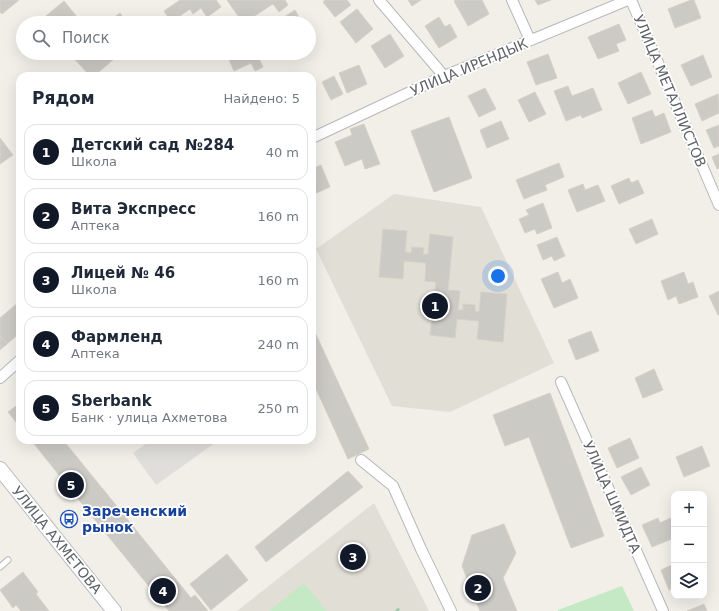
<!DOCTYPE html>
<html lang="ru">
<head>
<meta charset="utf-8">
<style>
  body { margin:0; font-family:"DejaVu Sans",sans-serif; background:#f2f2f3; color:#1f2937 }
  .controls { position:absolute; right:12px; bottom:12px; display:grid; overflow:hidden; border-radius:8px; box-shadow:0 4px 16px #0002 }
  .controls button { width:36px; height:36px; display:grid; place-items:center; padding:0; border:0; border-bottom:1px solid #e0e1e3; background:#fff; color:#1f2937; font:20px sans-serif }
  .you { position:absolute; left:498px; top:276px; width:14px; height:14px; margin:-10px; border:3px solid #fff; border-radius:50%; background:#1a73e8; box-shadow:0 0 0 6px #1a73e833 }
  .badge { display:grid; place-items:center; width:26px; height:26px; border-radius:50%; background:#111827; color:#fff; font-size:13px; font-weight:700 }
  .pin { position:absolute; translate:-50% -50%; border:2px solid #fff; box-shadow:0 1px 4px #0006 }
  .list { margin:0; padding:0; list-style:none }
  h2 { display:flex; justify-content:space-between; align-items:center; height:52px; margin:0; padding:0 16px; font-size:17px }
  h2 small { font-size:13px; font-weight:400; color:#747a83 }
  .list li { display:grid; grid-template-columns:26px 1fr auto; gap:12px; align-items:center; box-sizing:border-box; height:56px; margin:0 8px 8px; padding:0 8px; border:1px solid #e0e1e3; border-radius:12px }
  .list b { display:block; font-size:15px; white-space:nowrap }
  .list p { margin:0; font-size:13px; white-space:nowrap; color:#747a83 }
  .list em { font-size:13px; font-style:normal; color:#747a83 }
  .icon { flex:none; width:22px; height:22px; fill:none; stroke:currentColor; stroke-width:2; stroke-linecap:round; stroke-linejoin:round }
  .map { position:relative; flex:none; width:719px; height:611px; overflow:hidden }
  .search { position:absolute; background:#fff; box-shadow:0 4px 16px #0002; left:16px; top:16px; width:300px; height:44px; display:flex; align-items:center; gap:10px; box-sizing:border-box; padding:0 14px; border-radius:22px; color:#747a83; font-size:15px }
  .panel { position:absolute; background:#fff; box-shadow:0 4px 16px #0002; left:16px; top:72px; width:300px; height:372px; border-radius:12px }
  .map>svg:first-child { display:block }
  .industrial { fill:#e0deda }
  .education { fill:#e1ded6 }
  .green { fill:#c5e8c5 }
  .building { fill:#cccac5; stroke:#d6d1c6 }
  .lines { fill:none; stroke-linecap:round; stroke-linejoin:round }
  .service-casing { stroke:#b5b8bc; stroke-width:7 }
  .minor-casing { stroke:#b5b8bc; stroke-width:12 }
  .secondary-casing { stroke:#b6babf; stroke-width:16 }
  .path { stroke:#9cc7a9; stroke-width:2.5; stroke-dasharray:4 2; stroke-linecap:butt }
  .service { stroke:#fff; stroke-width:5 }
  .minor { stroke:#fff; stroke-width:10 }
  .secondary { stroke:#fff; stroke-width:14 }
  .labels { text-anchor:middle; stroke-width:3.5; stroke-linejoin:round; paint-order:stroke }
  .street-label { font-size:14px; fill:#5f6368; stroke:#fff }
  .transit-label { font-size:14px; font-weight:bold; fill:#164399; stroke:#fff; text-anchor:start }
</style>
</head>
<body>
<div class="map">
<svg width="719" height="611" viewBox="0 0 719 611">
  <rect width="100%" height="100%" fill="#f1efe8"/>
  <path class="industrial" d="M151,440H219L156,485L133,453Z"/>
  <path class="education" d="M394,194L481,207L554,363L450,412L392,406L316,249Z
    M374,503L429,611H237Z"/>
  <path class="green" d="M304,583L327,611H269Z
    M622,586L634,611H558V610Z"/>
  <path class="building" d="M0,0H19L2,14L0,12Z
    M180,0H216L221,7L207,17L201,8L193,14L190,9L171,22L164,11Z
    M227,0H285L288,5L279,12L273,4L253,17L258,23H243Z
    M325,0H347L351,5L335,17L323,2Z
    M408,0H421L412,6Z
    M457,0H482L489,14L468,26L454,1Z
    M535,0H551L538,5Z
    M691,0H694L701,18L675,28L668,9Z
    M64,1L77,17L70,23H51L46,16Z
    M357,9L373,29L356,43L340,22Z
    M295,10L302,23H284L281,19Z
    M120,13L127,23H107Z
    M233,17L236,23H222Z
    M439,17L445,27L450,24L457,37L439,48L425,26Z
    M619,24L626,40L616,44L619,51L598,59L588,37Z
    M390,34L404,56L385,68L371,46Z
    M74,53H109L114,59L94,76H90L71,55Z
    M231,53H256L263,67L255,71L251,63L234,71L227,55Z
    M548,54L557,78L536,85L527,62Z
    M703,55L712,77L691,86L681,65Z
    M359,65L367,84L347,93L339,73Z
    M641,72L651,94L628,104L618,83Z
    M334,76L343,94L331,100L322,82Z
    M568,86L572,96L593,88L602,110L582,118L581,115L566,121L554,91Z
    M485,88L496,109L479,117L468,96Z
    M535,92L546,114L529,122L518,100Z
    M718,94L719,113L702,121L695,104Z
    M652,110L655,117L664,113L671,132L641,144L632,118Z
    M449,117L472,178L434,192L411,131Z
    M501,121L509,139L487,148L480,130Z
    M364,124L380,164L365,169L362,159L345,166L335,142L352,135L350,129Z
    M719,125V146L714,148L706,130Z
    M0,138L13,155L0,164Z
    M719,154V168L717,169L712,157Z
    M559,163L564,177L545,185L547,190L524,199L516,180Z
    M321,165L330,187L312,195V169Z
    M629,178L631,183L638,180L644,193L619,204L611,186Z
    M583,184L585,190L598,185L605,201L577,212L568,190Z
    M543,203L552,228L537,234L535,229L525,233L519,219L529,215L526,210Z
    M652,219L658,234L636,244L629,229Z
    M383,229L407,231L405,252L411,253L412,247L424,248L423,254H428L430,234L453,237L448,290L460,291L458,310H463V304L475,305V311L479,312L481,292L507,294L503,342L477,339L479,321L457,319L455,338L430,335L436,282L425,281L426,263L404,261L403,279L379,277Z
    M557,237L565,256L554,261L552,256L543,260L537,245Z
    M558,272L562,283L570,279L578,298L554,308L541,279Z
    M684,272L688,284L693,282L698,297L679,304L676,296L668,300L661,281Z
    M719,291V315H718L709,296Z
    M20,301V333L7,344L0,336V318Z
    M312,326L369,449L348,459L312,380Z
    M591,331L599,351L576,360L568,340Z
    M0,336L7,344L0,350Z
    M654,369L663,390L643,398L635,378Z
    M550,393L604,536L571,548L529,437L505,446L493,415Z
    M20,403V427L8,412Z
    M630,438L639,458L617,468L608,448Z
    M31,440H63L119,509L99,525Z
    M702,446L710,466L684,477L676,457Z
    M641,467L650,485L631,495L621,477Z
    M348,471L363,487L266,562L255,547Z
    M119,509L191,598L195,595L208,611H169L99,525Z
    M673,517L674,538L652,547L642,525L658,518L660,523Z
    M504,524L516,553L503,578L517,611H480L462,566L472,535Z
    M227,554L248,580L211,610L190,584Z
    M674,564V588L669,590L661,570Z
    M23,572L38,592L36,594L49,611H21L16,605L13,608L0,590Z
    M704,604L707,611H687Z"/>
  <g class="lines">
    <g class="service-casing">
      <path id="service" d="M0,567L8,560"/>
    </g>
    <g class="minor-casing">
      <path id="minor" d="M379,0L444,76
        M512,0L530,40
        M631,0L719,205
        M312,138L444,76L628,0
        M0,378L20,360
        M561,382L663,611
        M361,460L393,486L421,549L451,611"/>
    </g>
    <g class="secondary-casing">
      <path id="secondary" d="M0,469L114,611"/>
    </g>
    <path class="path" d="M396,611L400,608"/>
    <use href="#service" class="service"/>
    <use href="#minor" class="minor"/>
    <use href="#secondary" class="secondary"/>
  </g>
  <defs>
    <g id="bus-ring" transform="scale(0.9)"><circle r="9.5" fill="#fff" stroke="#1a4fb4" stroke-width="1.5"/><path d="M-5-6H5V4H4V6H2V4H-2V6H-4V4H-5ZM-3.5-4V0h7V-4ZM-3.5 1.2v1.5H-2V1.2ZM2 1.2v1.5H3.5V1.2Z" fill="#1a4fb4"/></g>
  </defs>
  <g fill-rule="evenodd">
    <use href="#bus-ring" x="69" y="519"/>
  </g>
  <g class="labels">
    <g class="street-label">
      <text transform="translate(469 67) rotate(-23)" y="5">УЛИЦА ИРЕНДЫК</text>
      <text transform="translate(670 91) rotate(67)" y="5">УЛИЦА МЕТАЛЛИСТОВ</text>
      <text transform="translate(612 497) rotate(66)" y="5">УЛИЦА ШМИДТА</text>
      <text transform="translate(57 540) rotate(51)" y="5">УЛИЦА АХМЕТОВА</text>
    </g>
    <g class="transit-label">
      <text x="82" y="516">Зареченский<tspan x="82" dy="16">рынок</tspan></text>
    </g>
  </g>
</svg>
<div class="controls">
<button>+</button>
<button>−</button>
<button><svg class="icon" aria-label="layers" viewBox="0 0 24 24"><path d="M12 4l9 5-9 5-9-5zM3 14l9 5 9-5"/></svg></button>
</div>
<div class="you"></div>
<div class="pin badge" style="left:435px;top:306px">1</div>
<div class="pin badge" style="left:478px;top:588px">2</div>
<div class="pin badge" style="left:353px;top:557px">3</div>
<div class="pin badge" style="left:163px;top:591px">4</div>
<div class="pin badge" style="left:71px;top:485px">5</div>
<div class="search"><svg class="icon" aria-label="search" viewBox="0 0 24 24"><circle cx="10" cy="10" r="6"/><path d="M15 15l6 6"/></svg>Поиск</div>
<section class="panel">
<h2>Рядом<small>Найдено: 5</small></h2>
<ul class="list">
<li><span class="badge">1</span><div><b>Детский сад №284</b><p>Школа</p></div><em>40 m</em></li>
<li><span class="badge">2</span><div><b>Вита Экспресс</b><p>Аптека</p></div><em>160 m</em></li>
<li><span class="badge">3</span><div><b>Лицей № 46</b><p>Школа</p></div><em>160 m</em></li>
<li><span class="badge">4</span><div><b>Фармленд</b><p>Аптека</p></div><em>240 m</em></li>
<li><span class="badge">5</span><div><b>Sberbank</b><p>Банк · улица Ахметова</p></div><em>250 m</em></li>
</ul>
</section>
</div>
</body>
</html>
